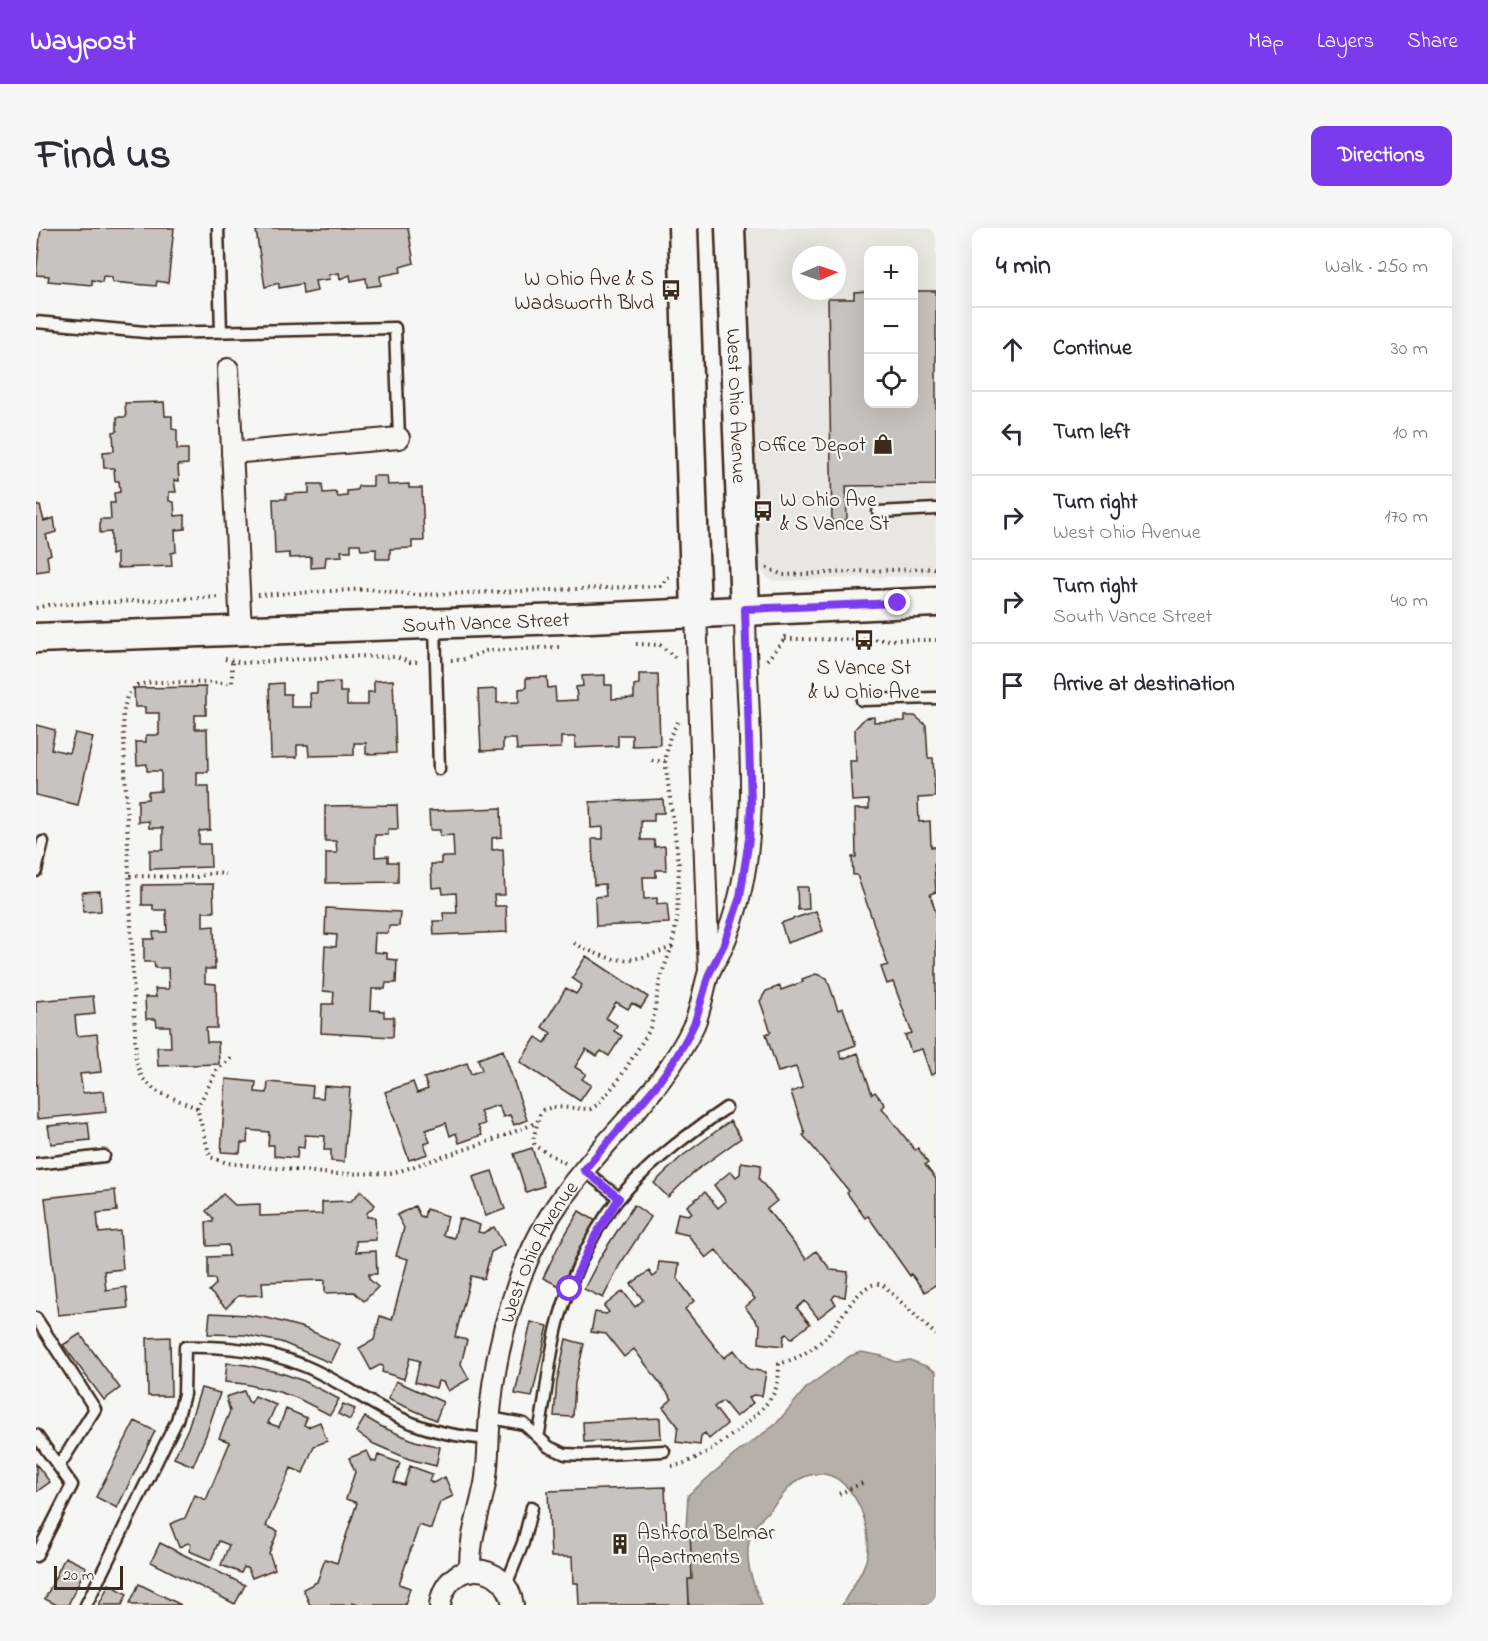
<!DOCTYPE html>
<html lang="en">
<head>
<meta charset="utf-8">
<style>
  body { margin:0; font-family:"Indie Flower",sans-serif; background:#f7f7f7; color:#2b2b33 }
  .controls { position:absolute; right:18px; top:18px; display:grid; overflow:hidden; border-radius:12px; box-shadow:0 6px 24px #0002 }
  .controls button { width:54px; height:54px; display:grid; place-items:center; padding:0; border:0; border-bottom:2px solid #e1e1e2; background:#fff; color:#2b2b33; font:30px sans-serif }
  .compass { position:absolute; left:756px; top:18px; width:54px; height:54px; border-radius:50%; background:#fff; box-shadow:0 6px 24px #0002; rotate:88deg }
  .scale { position:absolute; left:18px; bottom:15px; width:69px; box-sizing:border-box; padding-left:6px; border:3px solid #3b2a1e; border-top:0; font-size:16px; line-height:21px; white-space:nowrap; color:#3b2a1e; -webkit-text-stroke:4px #f6f6f2; paint-order:stroke }
  .stop { position:absolute; width:18px; height:18px; margin:-14px; border:4px solid #7c3aed; border-radius:50%; background:#fff }
  .stop.end { background:#7c3aed; border-color:#fff; box-shadow:0 2px 6px #0008 }
  .list { margin:0; padding:0; list-style:none }
  h2 { display:flex; justify-content:space-between; align-items:center; height:78px; margin:0; padding:0 24px; font-size:26px }
  h2 small { font-size:20px; font-weight:400; color:#7c7c81 }
  .list li { display:grid; grid-template-columns:39px 1fr auto; gap:18px; align-items:center; box-sizing:border-box; height:84px; padding:0 24px; border-top:2px solid #e1e1e2 }
  .list b { display:block; font-size:22px; white-space:nowrap }
  .list p { margin:0; font-size:20px; white-space:nowrap; color:#7c7c81 }
  .list em { font-size:20px; font-style:normal; color:#7c7c81 }
  .icon { flex:none; width:33px; height:33px; fill:none; stroke:currentColor; stroke-width:2; stroke-linecap:round; stroke-linejoin:round }
  .map { position:relative; flex:none; width:900px; height:1377px; overflow:hidden; border-radius:12px }
  header { display:flex; align-items:center; gap:36px; box-sizing:border-box; height:84px; padding:0 30px; background:#7c3aed; color:#fff }
  header strong { font-size:28px }
  nav { display:flex; gap:33px; margin-inline-start:auto; font-size:21px }
  .intro { display:flex; align-items:center; justify-content:space-between; box-sizing:border-box; height:144px; padding:0 36px }
  h1 { margin:0; font-size:42px }
  .button { padding:15px 27px; border-radius:12px; background:#7c3aed; color:#fff; font-size:21px; font-weight:700 }
  main { display:flex; gap:36px; padding:0 36px }
  aside { flex:1; background:#fff; border-radius:12px; box-shadow:0 6px 24px #0002 }
  .map>svg:first-child { display:block }
  .built { fill:#e8e7e2; fill-rule:evenodd }
  .water { fill:#b6b0a9; stroke:#857a71; stroke-width:1.5 }
  .building { fill:#c8c3be; stroke:#3b2a1e; stroke-width:1.5 }
  .lines { fill:none; stroke-linecap:round; stroke-linejoin:round }
  .lane-casing { stroke:#3b2a1e; stroke-width:15 }
  .street-casing { stroke:#3b2a1e; stroke-width:24 }
  .secondary-casing { stroke:#3b2a1e; stroke-width:33 }
  .path { stroke:#3b2a1e; stroke-width:4; stroke-dasharray:1.5 4.5; stroke-linecap:butt }
  .lane { stroke:#f6f6f2; stroke-width:10 }
  .street { stroke:#f6f6f2; stroke-width:20 }
  .secondary { stroke:#f6f6f2; stroke-width:28 }
  .route { stroke:#7c3aed; stroke-width:8 }
  .labels { text-anchor:middle; stroke-width:4.5; stroke-linejoin:round; paint-order:stroke }
  .poi-label { font-size:21px; fill:#3b2a1e; stroke:#f6f6f2; text-anchor:end }
  .street-label { font-size:21px; fill:#3b2a1e; stroke:#f6f6f2 }
</style>
</head>
<body>
<header>
<strong>Waypost</strong>
<nav><a>Map</a><a>Layers</a><a>Share</a></nav>
</header>
<div class="intro"><h1>Find us</h1><a class="button">Directions</a></div>
<main>
<div class="map">
<svg width="900" height="1377" viewBox="0 0 900 1377">
  <rect width="100%" height="100%" fill="#f6f6f2"/>
  <filter id="ink" filterUnits="userSpaceOnUse"><feTurbulence type="fractalNoise" baseFrequency=".0167" numOctaves="2"/><feDisplacementMap in="SourceGraphic" scale="12" xChannelSelector="R" yChannelSelector="G"/><feConvolveMatrix kernelMatrix="1 2 1 2 8 2 1 2 1" color-interpolation-filters="sRGB"/></filter>
  <g filter="url(#ink)">
    <path class="built" d="M706,0H900V347L738,353L731,349L722,338L719,325ZM832,22H878V176H832ZM765,27H801V63H765Z"/>
    <path class="water" d="M825,1124L846,1128L860,1134L874,1132L892,1139L900,1144V1377H806C814,1362 827,1346 831,1329C838,1299 816,1242 780,1246C761,1248 752,1260 741,1274C733,1283 723,1291 717,1302C705,1327 716,1354 726,1377H653L652,1351H655L650,1302L652,1267L698,1227L740,1196L771,1159L814,1128Z"/>
    <path class="building" d="M5,0H138L132,55L121,53L120,58L76,54V49L67,48L66,54L56,52V57L12,53L13,48L0,47Z
      M233,0H372L378,35L364,39L365,44L344,48L345,57L331,59L330,50L315,53L314,47L304,51L303,45L293,47L294,51L279,53L281,63L267,66L266,56L243,60V55L229,59L220,3Z
      M832,63V176H878V63H900V257L810,258L811,292L796,293L792,71H818V64Z
      M128,174L129,188H136V201L141,202V221H152V236L142,237L143,253L138,252L140,264H133V273L138,274L139,288L149,287V301L139,302L140,324L135,325L136,338L81,340V325L75,327V304L64,305V291H75L74,275H79L78,265L84,264L83,253H79L78,240H68L67,224L78,223L77,204L81,203V189H90L89,175Z
      M337,248H351L352,257L373,256V260H386L388,313H376V320L354,321V331H340V321L325,322L324,316H315V323H305L306,328L290,329L289,339L275,340V329L254,330L253,325L239,326L237,271H250V266L273,265V256H286L287,265L300,264L302,269L311,268V263L321,262L322,258H337Z
      M0,274L1,278H4L8,293L18,290L20,304L10,307L15,326L11,328L13,342L0,344Z
      M603,446H622L624,517L596,518V507H582V518L539,520V509H525V520L481,522L480,511H467V522L445,523L442,462L461,461V475L483,474V461L490,460V450L511,449L512,460L519,459L520,473L541,472L540,459L547,458L546,448L569,447V457H576V471L598,470V457L603,456Z
      M357,452L360,525L330,526V515H318V527L273,528L272,517H261V529L235,530L233,456L247,455V466H255V479H275L274,465H281V455L304,454V464H311V477H332V464H338V453Z
      M170,459V487H159V501H171L172,544H161V558H173L174,602L163,603V616H174L175,639L114,641V622H127V600H113V593L102,594V572L112,571V564L125,563V543H111V536L101,537L100,514H110V507H123V485H109V479H99L98,460Z
      M869,488H879L890,497L892,530H897L899,569L882,570L883,594L894,593L895,619H900V636H898L900,664L894,666L900,685V845L895,847L886,821L875,824L869,807L876,805L857,754L851,756L845,739L852,737L821,647H817L816,629H820L819,581H833V572L816,573L814,533H820L819,501L829,490L838,489V494L869,493Z
      M0,497L19,502L15,521L33,525L39,505L57,509L42,577L0,567Z
      M627,571L628,585H618V593H605V612H618L619,619L629,618L630,642H620V649H607L608,671L621,670V676L631,675L633,695L560,698L559,669L570,668L569,656L558,657L556,611H567V599L555,600L554,574Z
      M361,577L362,601H352V607H339V629L352,628V634H362V654L290,655V625H301L300,613H289V578Z
      M465,580L466,609L456,610V622L467,621L469,667H458L459,678H470L471,704L398,707L397,693H408L407,685H421L420,665L407,666L406,659L396,660L395,636H405V629H418L417,607L404,608V602H394L393,583Z
      M177,656L178,684H167V699L178,698L179,741H169V755L180,756L181,800H170L171,814H182L183,836L122,838L121,819H135L134,798H121L120,791H110L109,769H120L119,761H133L132,740H119L118,734H108V711H118L117,704H131L130,682H117V677H106V657Z
      M761,659H772L773,681L762,682Z
      M64,663L65,683L47,684L46,664Z
      M290,680L364,684L363,698H353L352,705H339L338,724L351,725V731L361,732L360,755H350L349,761H336L335,782L348,783V789H358L357,809L285,805L286,776H297L298,764L287,763L289,718L300,719L301,707L289,706Z
      M780,683L787,703L751,715L745,695Z
      M550,728L612,769L605,780L596,775L592,781L580,774L570,790L581,797L578,803L586,808L573,828L565,823L561,828L550,821L539,839L550,846L546,851L555,857L544,873L484,834L500,809L509,815L515,805L506,799L530,760L540,766L546,757L536,750Z
      M780,746L791,750L802,782L807,780L820,817L803,823L806,831L822,825L836,866L839,864L849,877L846,880L879,922L882,920L892,935L889,937L900,951V1058L899,1057L889,1064L875,1046L874,1048L832,988L829,990L811,965L813,963L767,907L769,906L755,864L767,860L760,839L742,844L730,806L735,804L724,773L730,763L744,758L745,762L767,754L766,751Z
      M57,768L59,786L39,788L41,808L61,806L65,844L44,846L47,865L68,863L70,884L1,891L0,773Z
      M467,822L491,892L478,897L474,887L467,889L463,877L444,883L449,896L442,898L446,907L423,915L420,905L414,908L410,895L390,902L394,914L388,916L392,926L373,932L349,864L377,854L381,865L392,861L388,850L431,835L435,846L446,842L442,831Z
      M190,851L220,854L219,864L231,865L232,854L277,858L276,869L287,870L288,858L314,860L308,934L295,933V922H288L289,908L269,907L268,920L262,919L261,930L238,928V917H232L233,904L212,902L211,915H205L204,925L185,924Z
      M694,893L705,910L658,944L632,969L618,955L645,929Z
      M52,894L54,912L15,916L12,898Z
      M496,920L508,958L490,964L478,926Z
      M705,934L725,937L723,951L741,973L731,981L770,1031L780,1023L795,1042L812,1044L809,1069L799,1067L796,1071L800,1076L782,1090L769,1073L761,1080L774,1096L755,1111L751,1106L748,1108L747,1118L723,1115L724,1098L709,1079L719,1071L680,1022L670,1030L652,1007L638,1004L642,985L652,987L656,985L651,978L669,964L682,980L690,973L678,957L695,943L700,949L704,946Z
      M456,943L469,981L450,988L437,949Z
      M79,962L81,983L61,985L63,1005L84,1003L87,1041L68,1043L70,1062L90,1059L92,1080L22,1087L9,970Z
      M325,963L339,977L331,985V989H339L340,1012L320,1013V1024L340,1023L341,1046H333V1051L342,1059L328,1073L318,1064L289,1065V1052L226,1054L227,1067L202,1068L190,1080L173,1063L180,1056L179,1051H172V1029L193,1028L192,1017L171,1018L170,994H177V990L170,983L187,966L199,977L224,976V988L286,986V974L315,973Z
      M598,977L615,989L583,1038L567,1070L548,1061L565,1028Z
      M379,978L384,988L388,989L390,981L412,988L407,1007L418,1010L423,990L444,997L442,1004L447,1005L458,999L468,1017L455,1024L448,1051L435,1048L419,1109L431,1112L425,1136L433,1151L412,1163L407,1154L402,1153L400,1160L379,1154L384,1133L374,1130L368,1151L346,1144L347,1138L344,1137L335,1142L323,1120L338,1112L344,1088L356,1092L372,1031L360,1028L368,1000L361,987Z
      M543,983L560,993L540,1027L525,1059L507,1050L523,1017Z
      M623,1034L643,1036L641,1050L658,1073L649,1081L688,1130L698,1122L713,1141L730,1144L726,1168L717,1167L713,1170L717,1175L700,1189L687,1173L678,1179L691,1196L673,1211L669,1205L665,1208L664,1217L640,1214L642,1198L627,1179L636,1171L598,1121L588,1129L570,1106L555,1104L559,1084L570,1086L573,1084L568,1078L587,1063L599,1079L607,1072L595,1056L613,1043L617,1049L621,1046Z
      M174,1085L212,1087L231,1090L268,1100L304,1116L295,1135L245,1114L210,1107L172,1106Z
      M495,1094L512,1098L496,1169L479,1166Z
      M44,1106L84,1160L68,1172L27,1117Z
      M134,1109L135,1168H112L111,1110Z
      M530,1111L548,1116L539,1155L537,1189L518,1188L521,1153Z
      M191,1135L211,1137L248,1146L268,1153L303,1171L294,1187L261,1170L243,1164L209,1156L189,1154Z
      M360,1153L407,1174L400,1192L352,1171Z
      M165,1160L184,1165L170,1207L157,1238L138,1230L152,1200Z
      M208,1163L212,1173L215,1175L219,1168L240,1177L232,1195L243,1199L250,1181L271,1190L268,1197L272,1199L284,1194L291,1213L278,1218L267,1245L255,1240L230,1298L242,1303L233,1325L239,1341L216,1350L212,1341L208,1339L205,1345L185,1337L193,1317L183,1313L175,1332L153,1323L155,1317L152,1315L143,1319L134,1296L149,1290L159,1267L170,1272L194,1214L183,1210L194,1183L190,1169Z
      M307,1176L319,1181L314,1192L302,1186Z
      M329,1189L346,1199L379,1213L404,1219L400,1238L373,1231L338,1216L320,1204Z
      M624,1190L625,1210L548,1214L547,1194Z
      M99,1193L119,1203L81,1280L60,1269Z
      M331,1223L336,1233L340,1234L342,1227L364,1235L358,1254L368,1257L374,1238L396,1246L393,1253L397,1255L409,1249L417,1268L404,1274L395,1301L383,1297L363,1356L374,1360L369,1377H323L316,1375L315,1377H274L267,1361L281,1354L289,1331L301,1335L321,1275L310,1271L319,1244L313,1230Z
      M0,1236L14,1254L0,1264Z
      M629,1259L631,1303L654,1302L656,1351H652L653,1377H543L542,1355H537L536,1329H515L512,1263Z
      M124,1315L209,1357L199,1376L115,1334Z
      M29,1329L50,1339L32,1377H21L9,1371Z
      M73,1356L91,1366L86,1377H63Z
      M103,1356L145,1377H97L94,1375Z"/>
    <g class="lines">
      <g class="lane-casing">
        <path id="lane" d="M182,0L185,104
          M0,94L120,105L359,100L363,210
          M842,284L900,281
          M399,398L403,541
          M826,472L900,470
          M0,643L7,614
          M0,936L68,928
          M548,942L583,970
          M0,1090L59,1181L23,1238
          M454,1190L488,1196L513,1219L529,1226L550,1227L628,1223
          M0,1207L36,1257L0,1328
          M502,1209C511,1169 512,1128 524,1088C537,1044 560,994 592,960C621,929 655,904 690,880
          M470,1357L487,1315L496,1279
          M50,1377L141,1192L148,1166L149,1119C188,1118 229,1122 266,1137C305,1152 337,1180 376,1195C400,1205 427,1209 452,1211"/>
      </g>
      <g class="street-casing">
        <g id="street">
          <path d="M192,141L205,402"/>
          <path d="M196,225L363,210"/>
          <path d="M660,384L673,744"/>
          <path id="s1" d="M434,1343C433,1310 443,1287 449,1256C453,1233 452,1208 454,1184C460,1113 484,1028 526,970C568,911 627,864 658,797C665,781 667,764 672,747C676,736 684,726 688,715C694,701 699,685 703,670C726,579 709,475 709,381"/>
          <path d="M404,1377C410,1330 470,1331 477,1377"/>
        </g>
      </g>
      <g class="secondary-casing">
        <g id="secondary">
          <path d="M647,0L660,384"/>
          <path id="s2" d="M694,0L709,381"/>
          <path id="s3" d="M0,410L554,390L900,374"/>
        </g>
      </g>
      <path class="path" d="M731,340L747,347L900,340
        M222,367L333,361L379,367L624,358L633,349
        M0,380L12,377L185,369
        M749,411L900,412
        M600,416L624,417L641,431
        M189,431L206,435L309,428L360,429L374,434H384
        M415,432H426L450,423L523,419
        M731,432L749,411V404
        M616,533H629
        M94,648L160,649L176,645L190,646
        M538,715C580,737 592,736 636,719
        M195,830L181,842L161,880L174,929L191,935L296,946L358,945L460,911L500,895
        M161,880L120,863L106,850L100,832L87,486L91,468L101,457L115,454L196,455V432
        M529,935L499,918L497,912L503,888L507,882L517,879L554,881L561,877L582,853L613,803L618,787L624,751L636,718L641,692L643,637L629,533L634,508L642,494
        M636,1238C662,1236 719,1193 734,1171C742,1161 743,1148 743,1136C760,1131 775,1123 788,1111C803,1097 825,1048 847,1057L900,1107
        M803,1266L826,1255"/>
      <use href="#lane" class="lane"/>
      <use href="#street" class="street"/>
      <use href="#secondary" class="secondary"/>
    </g>
  </g>
  <g class="lines" filter="url(#ink)">
    <path class="route" d="M534,1061L559,1008L583,970L548,942L619,859L638,833L650,812L659,794L673,746L688,716L704,669L713,611L715,576L709,381L862,375"/>
  </g>
  <defs>
    <g id="bus-bare" transform="scale(1.62)"><path d="M-5-6H5V4H4V6H2V4H-2V6H-4V4H-5ZM-3.5-4V0h7V-4ZM-3.5 1.2v1.5H-2V1.2ZM2 1.2v1.5H3.5V1.2Z" fill="#3b2a1e" stroke="#f6f6f2" stroke-width="2.5" paint-order="stroke"/></g>
    <g id="shop-bare" transform="scale(1.62)"><path d="M-5-2.5h2.3a2.7 3.5 0 0 1 5.4 0H5L5.5 6h-11ZM-1.5-2.5h3a1.5 2.3 0 0 0-3 0Z" fill="#3b2a1e" stroke="#f6f6f2" stroke-width="2.5" paint-order="stroke"/></g>
    <g id="building-bare" transform="scale(1.62)"><path d="M-4-6H4V6H1V3H-1V6H-4ZM-2.5-4.3h1.7v1.8h-1.7ZM.8-4.3h1.7v1.8H.8ZM-2.5-1h1.7V.8h-1.7ZM.8-1h1.7V.8H.8Z" fill="#3b2a1e" stroke="#f6f6f2" stroke-width="2.5" paint-order="stroke"/></g>
  </defs>
  <g fill-rule="evenodd">
    <use href="#bus-bare" x="635" y="62"/>
    <use href="#shop-bare" x="847" y="216"/>
    <use href="#bus-bare" x="727" y="283"/>
    <use href="#bus-bare" x="828" y="412"/>
    <use href="#building-bare" x="584" y="1316"/>
  </g>
  <g class="labels">
    <g class="poi-label">
      <text x="618" y="57">W Ohio Ave &amp; S<tspan x="618" dy="24">Wadsworth Blvd</tspan></text>
      <text x="830" y="223">Office Depot</text>
      <text x="744" y="278" text-anchor="start">W Ohio Ave<tspan x="744" dy="24">&amp; S Vance St</tspan></text>
      <text x="828" y="446" text-anchor="middle">S Vance St<tspan x="828" dy="24">&amp; W Ohio Ave</tspan></text>
      <text x="601" y="1311" text-anchor="start">Ashford Belmar<tspan x="601" dy="24">Apartments</tspan></text>
    </g>
    <g class="street-label">
      <text dy="7" stroke="none"><textPath href="#s2" startOffset="178">West Ohio Avenue</textPath></text>
      <text dy="7" stroke="none"><textPath href="#s3" startOffset="450">South Vance Street</textPath></text>
      <text dy="7" stroke="none"><textPath href="#s1" startOffset="330">West Ohio Avenue</textPath></text>
    </g>
  </g>
</svg>
<div class="controls">
<button>+</button>
<button>−</button>
<button><svg class="icon" aria-label="locate" viewBox="0 0 24 24"><circle cx="12" cy="12" r="6"/><path d="M12 2v4M12 18v4M2 12h4M18 12h4"/></svg></button>
</div>
<svg class="compass" viewBox="-18 -18 36 36"><path d="M0-13l5 13h-10z" fill="#e53935"/><path d="M0 13l5-13h-10z" fill="#7c7c81"/></svg>
<div class="scale">20 m</div>
<div class="stop" style="left:534px;top:1061px"></div>
<div class="stop end" style="left:862px;top:375px"></div>
</div>
<aside>
<h2>4 min<small>Walk · 250 m</small></h2>
<ul class="list">
<li><svg class="icon" aria-label="ahead" viewBox="0 0 24 24"><path d="M12 20V5M6 11l6-6 6 6"/></svg><div><b>Continue</b></div><em>30 m</em></li>
<li><svg class="icon" aria-label="left" viewBox="0 0 24 24"><path d="M17 20v-9H6M10 6l-5 5 5 5"/></svg><div><b>Turn left</b></div><em>10 m</em></li>
<li><svg class="icon" aria-label="right" viewBox="0 0 24 24"><path d="M7 20v-9h11M14 6l5 5-5 5"/></svg><div><b>Turn right</b><p>West Ohio Avenue</p></div><em>170 m</em></li>
<li><svg class="icon" aria-label="right" viewBox="0 0 24 24"><path d="M7 20v-9h11M14 6l5 5-5 5"/></svg><div><b>Turn right</b><p>South Vance Street</p></div><em>40 m</em></li>
<li><svg class="icon" aria-label="arrive" viewBox="0 0 24 24"><path d="M6 21V4h12l-3 4 3 4H6"/></svg><div><b>Arrive at destination</b></div></li>
</ul>
</aside>
</main>
</body>
</html>
